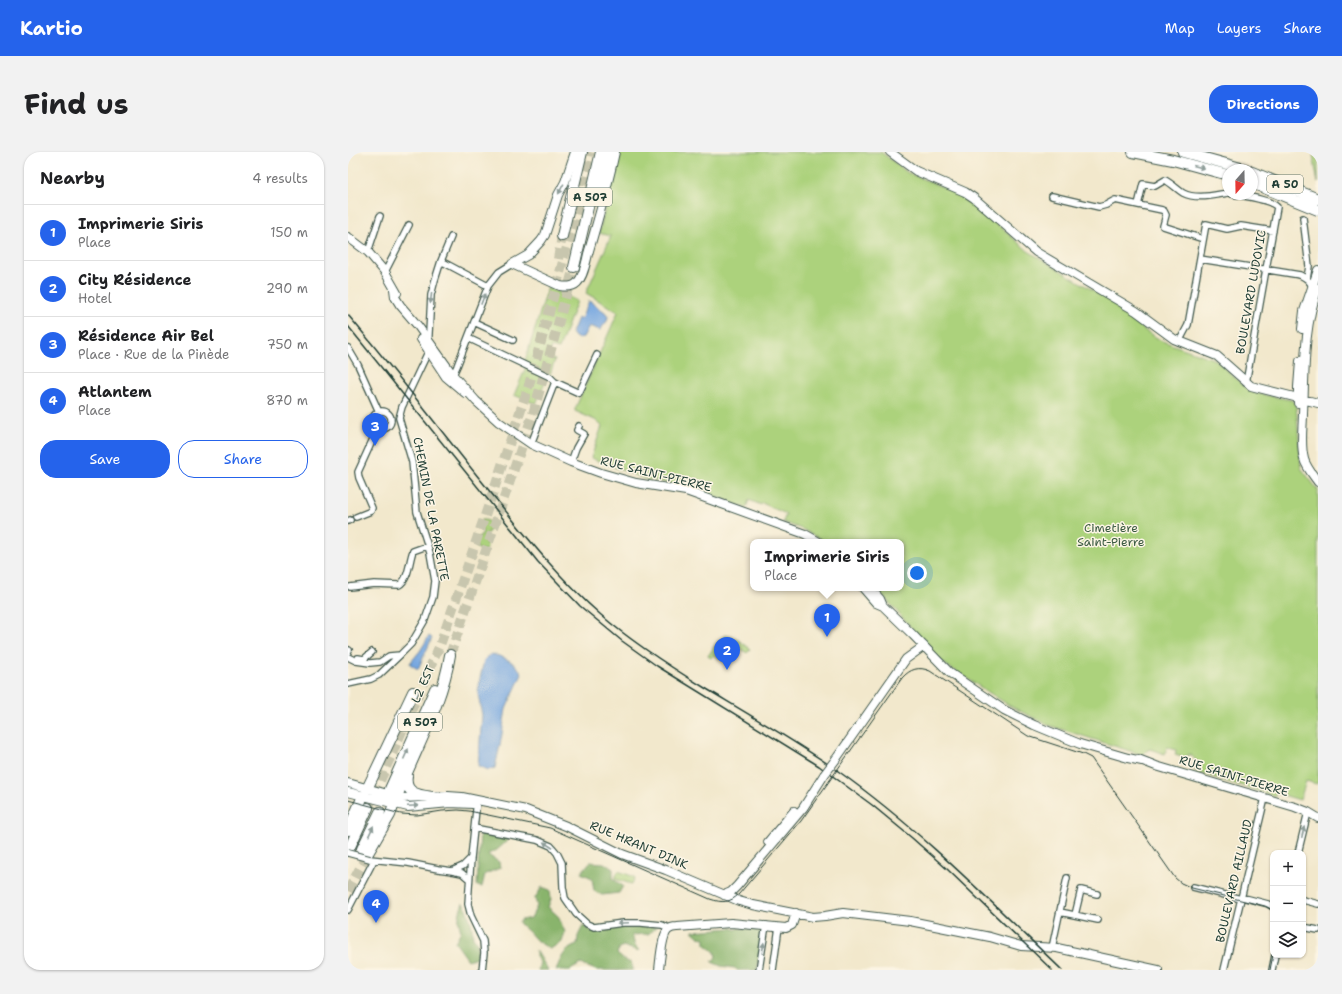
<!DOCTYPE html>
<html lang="en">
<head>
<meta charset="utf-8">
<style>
  body { margin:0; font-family:"Shantell Sans",sans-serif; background:#f2f2f2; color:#202124 }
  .controls { position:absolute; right:12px; bottom:12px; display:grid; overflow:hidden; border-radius:8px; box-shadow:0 1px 3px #0004 }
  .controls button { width:36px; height:36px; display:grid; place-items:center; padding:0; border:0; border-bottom:1px solid #e0e0e0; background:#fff; color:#202124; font:20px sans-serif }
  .compass { position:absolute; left:874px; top:12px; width:36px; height:36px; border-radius:50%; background:#fff; box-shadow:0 1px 3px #0004; rotate:200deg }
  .you { position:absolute; left:569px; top:421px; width:14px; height:14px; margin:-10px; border:3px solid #fff; border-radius:50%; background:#1a73e8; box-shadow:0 0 0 6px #1a73e833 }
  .badge { display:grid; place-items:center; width:26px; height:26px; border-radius:50%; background:#2563eb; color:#fff; font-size:13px; font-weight:700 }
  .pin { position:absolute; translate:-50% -33px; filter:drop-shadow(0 1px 2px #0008) }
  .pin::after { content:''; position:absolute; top:21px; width:14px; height:12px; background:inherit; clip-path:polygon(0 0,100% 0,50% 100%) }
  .popup { position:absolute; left:402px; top:387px; width:154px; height:52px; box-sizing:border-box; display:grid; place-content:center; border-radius:8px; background:#fff; filter:drop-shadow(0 1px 3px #0005); font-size:13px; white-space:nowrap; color:#757577 }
  .popup b { font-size:15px; color:#202124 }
  .popup::after { content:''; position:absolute; left:50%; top:100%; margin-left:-8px; border:8px solid transparent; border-top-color:#fff }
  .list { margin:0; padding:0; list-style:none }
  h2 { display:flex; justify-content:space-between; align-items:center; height:52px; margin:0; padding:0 16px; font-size:17px }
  h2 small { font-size:13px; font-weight:400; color:#757577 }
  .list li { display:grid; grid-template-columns:26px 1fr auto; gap:12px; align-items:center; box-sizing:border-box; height:56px; padding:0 16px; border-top:1px solid #e0e0e0 }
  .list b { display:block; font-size:15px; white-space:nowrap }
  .list p { margin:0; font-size:13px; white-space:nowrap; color:#757577 }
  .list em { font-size:13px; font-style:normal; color:#757577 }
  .actions { display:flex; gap:8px; padding:12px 16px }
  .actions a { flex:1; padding:9px 0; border:1px solid #2563eb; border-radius:16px; text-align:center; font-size:14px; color:#2563eb }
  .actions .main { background:#2563eb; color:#fff }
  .icon { flex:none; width:22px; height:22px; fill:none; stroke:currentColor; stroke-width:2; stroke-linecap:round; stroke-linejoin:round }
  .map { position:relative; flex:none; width:970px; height:818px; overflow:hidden; border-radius:16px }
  header { display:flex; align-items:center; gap:24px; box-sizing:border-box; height:56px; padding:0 20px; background:#2563eb; color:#fff }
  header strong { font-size:19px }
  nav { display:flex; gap:22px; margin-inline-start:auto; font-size:14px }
  .intro { display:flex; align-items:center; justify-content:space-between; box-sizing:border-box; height:96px; padding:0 24px }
  h1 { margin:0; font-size:28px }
  .button { padding:10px 18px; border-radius:16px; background:#2563eb; color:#fff; font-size:14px; font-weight:700 }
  main { display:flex; gap:24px; padding:0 24px }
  aside { flex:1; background:#fff; border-radius:16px; box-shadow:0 1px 3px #0004 }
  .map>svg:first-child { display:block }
  .green { fill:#acd27c; stroke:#668858 }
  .forest { fill:#89b46c; stroke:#547850 }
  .water { fill:#75a6e0; stroke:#4a728a }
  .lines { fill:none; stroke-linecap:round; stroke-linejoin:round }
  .highway-tunnel { stroke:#c8c6ae; stroke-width:10; stroke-dasharray:10 5; stroke-linecap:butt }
  .street-casing { stroke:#3f574b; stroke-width:8 }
  .secondary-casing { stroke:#3f574b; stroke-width:10 }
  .highway-casing { stroke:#3f574b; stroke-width:12 }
  .street { stroke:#fff; stroke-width:5.5 }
  .secondary { stroke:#fff; stroke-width:8 }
  .highway { stroke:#fff; stroke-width:10 }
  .tram { stroke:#1f3d34; stroke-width:1 }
  .rail { stroke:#1f3d34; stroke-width:1.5 }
  .street-bridge-casing { stroke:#3f574b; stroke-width:8; stroke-linecap:butt }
  .secondary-bridge-casing { stroke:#3f574b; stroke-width:10; stroke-linecap:butt }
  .street-bridge { stroke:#fff; stroke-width:5.5 }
  .secondary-bridge { stroke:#fff; stroke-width:8 }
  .oneway { fill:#8f9e9a }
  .labels { text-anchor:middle; stroke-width:3; stroke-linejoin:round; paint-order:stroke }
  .shield { fill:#fcf5e5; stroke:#617469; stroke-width:1 }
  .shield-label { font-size:11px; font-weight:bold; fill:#1f3d34 }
  .street-label { font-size:12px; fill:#1f3d34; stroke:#fcf5e5 }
  .park-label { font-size:12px; fill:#3b5b42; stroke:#fcf5e5 }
</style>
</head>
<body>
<header>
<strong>Kartio</strong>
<nav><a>Map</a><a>Layers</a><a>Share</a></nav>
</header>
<div class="intro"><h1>Find us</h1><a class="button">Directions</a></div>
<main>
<aside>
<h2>Nearby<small>4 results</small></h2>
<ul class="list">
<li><span class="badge">1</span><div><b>Imprimerie Siris</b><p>Place</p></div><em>150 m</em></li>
<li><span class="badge">2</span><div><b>City Résidence</b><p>Hotel</p></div><em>290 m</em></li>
<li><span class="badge">3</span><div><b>Résidence Air Bel</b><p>Place · Rue de la Pinède</p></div><em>750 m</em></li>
<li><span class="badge">4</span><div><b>Atlantem</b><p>Place</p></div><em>870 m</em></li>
</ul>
<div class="actions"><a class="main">Save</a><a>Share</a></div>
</aside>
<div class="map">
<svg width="970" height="818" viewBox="0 0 970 818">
  <rect width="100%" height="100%" fill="#fcf5e5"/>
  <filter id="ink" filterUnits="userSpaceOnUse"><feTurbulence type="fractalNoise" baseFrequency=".025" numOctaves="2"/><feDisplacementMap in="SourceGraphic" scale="8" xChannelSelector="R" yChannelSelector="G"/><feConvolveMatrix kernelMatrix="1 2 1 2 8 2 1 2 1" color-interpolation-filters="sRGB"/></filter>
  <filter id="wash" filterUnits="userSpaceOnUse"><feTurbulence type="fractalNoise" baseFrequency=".012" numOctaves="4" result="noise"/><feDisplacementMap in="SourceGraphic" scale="16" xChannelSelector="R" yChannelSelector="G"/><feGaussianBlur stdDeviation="0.9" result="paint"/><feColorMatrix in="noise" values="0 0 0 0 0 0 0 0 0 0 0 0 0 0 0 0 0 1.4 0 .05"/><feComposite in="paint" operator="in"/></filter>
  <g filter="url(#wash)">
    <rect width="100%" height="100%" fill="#f2e8cc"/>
    <path class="green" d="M271,0H533L560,21L607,40L625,51L680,99L781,160L796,178L814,189L868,208L900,238L907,241L943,248L948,252L953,316L970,338V629L969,632L958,629L952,648L928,641L927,644L848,620V618L845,617L849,615C849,609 846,604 840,602L838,606L827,603L828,598L819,595L817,602L802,597L798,599L795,603L700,573L662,554L601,515L593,509L528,436H553V390H478L456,378L435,370L438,362L414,351L413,353L401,348L398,356L342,335L297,327L243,306L254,274L247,268L227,259V257L270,160L238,141L263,84L251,81Z
      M965,3H969L970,5V31Z
      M200,135L229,149L211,197L203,195L200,205L207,208L202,222L176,212Z
      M178,215L199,225L188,252L166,243Z
      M134,368C140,368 142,369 144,374C142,380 138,381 136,386L138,388L139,397L135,399L129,396L127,390L128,386L132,385L135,380L132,376V373Z
      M377,483L389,487L402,497L399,501L377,487L371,496L383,504L378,511L366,503L363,506L360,504L370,489Z
      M270,719L287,725L284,732L267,727Z"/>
    <path class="forest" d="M132,681L160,686V688L149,698L140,702L143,705L151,710L152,716L137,722L134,735L129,734Z
      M242,710L256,711L265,717V727L275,734L271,741L254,743L246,739L244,726L233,721Z
      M194,735L202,738L203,747L200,755L210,764L217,780L214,790L202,797L189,789L181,780L171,771L173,768L183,766L189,754L187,746Z
      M115,751C121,762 124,772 125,785C131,791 130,797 129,805L120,808L107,790L113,779C109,768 111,761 115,751Z
      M235,774L245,779L274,774L309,775L300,782L284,783L287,794L291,798L290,799L275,794L271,796L269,802L275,807L283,811L285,818H248L233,812L222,818H208C213,806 216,797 229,793L230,784Z
      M384,776L388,778L390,776L412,778L415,779L409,818H389L387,816L373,814L364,810L368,805L367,800L357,792V786L351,785L344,779Z
      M188,798L200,818H190L192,810L188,805Z"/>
    <path class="water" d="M241,149L257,160L260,164L259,169L252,178L241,174L235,185L231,187L227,185L224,181L230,166L233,167Z
      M81,484L84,486L70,517L63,513L62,511L72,499Z
      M143,502C154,504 169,510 174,522L158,557L153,588L147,616L140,618L130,614L134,563L130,542L131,531L136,508Z"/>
  </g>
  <g filter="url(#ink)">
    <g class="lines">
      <path class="highway-tunnel" d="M210,107L214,84
        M102,503L185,262L226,115
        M20,656L92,493L139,358L181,233L224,77L242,0
        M0,739L20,701"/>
      <g class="street-casing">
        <path id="street" d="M884,42C895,44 922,47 929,55L898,231
          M704,44L751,55L758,53L767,48L814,58L816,59L818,63L815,74L855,87
          M790,53L795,32L807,34L817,28C823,31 829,37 835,41C849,48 866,43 880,41
          M955,66L961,114L959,127
          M20,100L32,64
          M852,107L952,123C958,126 963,129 964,136
          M93,109L140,134
          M37,120L61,73
          M126,170L165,188
          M120,186L202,225L207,230L231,241L249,203
          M831,190L840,173L858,72L879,77L893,74L925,79
          M0,196L10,213L31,260
          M102,224L105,223L109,214L140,134L151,120L164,112
          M25 268a9 9 0 1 1 18 0a9 9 0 1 1-18 0Z
          M183,292L207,230
          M223,310L228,296L236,282L229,278L231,274
          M8,365L23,359L24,356L11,326L10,320L30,276
          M0,369L2,368
          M2,435L26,432L51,433C61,428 61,409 65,399L79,394
          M0,500L1,498
          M0,505L8,509L22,511L32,510L41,504L52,503
          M10,506L16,507L24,500
          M0,532L23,527L31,523L53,502L63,492L77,468L85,445L87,429L82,401L69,360L64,310L51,266L54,255L80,200L83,143L87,128L93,109L103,85
          M129,648L123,706L120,752L123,764L135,789L136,801L134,818
          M126,676L189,688L203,694L209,701L214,711L215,735L217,746L228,762L239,772L246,775L275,771H293L314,773L321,776
          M950,701L960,660
          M22,707L60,711L90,717L104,719L114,721L121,727
          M104,719L115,714L123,706
          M845,735L893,747
          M893,745L920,752L925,755
          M955,748L970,752
          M0,758L26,708
          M712,760L750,768
          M727,763L733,738L749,742
          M955,775L970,778
          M704,796L719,726
          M411,818L418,773
          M425,818L431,775
          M876,818L917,646
          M924,818L927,803"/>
      </g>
      <g class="secondary-casing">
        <path id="secondary" d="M542,0L568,19L617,40L626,46L688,100L788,159L826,187L869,204L903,234L970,251
          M0,85L20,100L37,120L49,141
          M164,112L212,134C218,135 225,135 229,131C236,124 238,110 240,102C250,68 260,34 267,0
          M164,112L180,103L193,89L197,83L210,43L217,30L227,0
          M970,136C955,176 957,219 955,261C955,275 952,292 956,307C958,315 965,323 970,330
          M46,137L47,145L52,153L70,174L105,223L128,249L151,270L183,292L223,310L253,321L288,331L338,339L457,382L471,390
          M954,177L956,159L970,118
          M73,187L98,225L117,241
          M950,251V235L952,209
          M515,436L528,451L535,454L565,483L602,521L656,558L686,573L732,592L780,606L794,609
          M522,436L532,447L535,454
          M488,607L558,507L576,494
          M790,607L808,614L947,655L960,660L970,666
          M0,631L54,646L100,644L114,645L178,658L218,674L274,702L318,718L391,749L405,753L465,765L477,764L495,761L562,769L642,785L673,794L709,796L810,818
          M0,640L60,655L102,651L125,652
          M420,690L446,659
          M376,743L383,740L389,734L455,656L476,623
          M311,818C312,809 314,783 320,778C323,775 326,775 329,775L383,771L438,776L444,773L448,761"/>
      </g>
      <g class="highway-casing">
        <path id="highway" d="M785,0L825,8L880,23
          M835,0L900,18
          M904,20L970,47
          M904,31L970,58
          M250,40L261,0
          M214,84L234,0
          M226,115L253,0
          M59,624C56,642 71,643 85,645
          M19,637L65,540
          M42,637L87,537
          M49,645C67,598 94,553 102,503
          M0,678L15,644
          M14,697L32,660
          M0,699L20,656
          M20,701L42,663L46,652"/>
      </g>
      <use href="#street" class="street"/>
      <use href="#secondary" class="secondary"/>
      <use href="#highway" class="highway"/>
      <path class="tram" d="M0,648L53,662L69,663L94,659L110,658L121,659L202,676L362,747C374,751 382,751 391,742L453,669L554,526C562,517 571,514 582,519L680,584L735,602L743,606L827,726L833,731L844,736L917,754L925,758
        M922,818L925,803"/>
      <path class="rail" d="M0,163C51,223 98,286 148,347C181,388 213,428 253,463C285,491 321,514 357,536C402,563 447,589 490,619C572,677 642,749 714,818
        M0,174L190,410L232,454L274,489L309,514L471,614L524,653L564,686L599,717L704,818"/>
      <g class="street-bridge-casing">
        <path id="street-bridge" d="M0,701L22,707"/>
      </g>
      <g class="secondary-bridge-casing">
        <path id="secondary-bridge" d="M476,623L488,607"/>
      </g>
      <use href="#street-bridge" class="street-bridge"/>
      <use href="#secondary-bridge" class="secondary-bridge"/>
    </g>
    <defs><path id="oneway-solid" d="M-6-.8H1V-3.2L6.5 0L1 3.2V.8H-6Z"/></defs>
    <g class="oneway">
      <use href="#oneway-solid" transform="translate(851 15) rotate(14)"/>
      <use href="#oneway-solid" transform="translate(213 37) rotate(118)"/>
      <use href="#oneway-solid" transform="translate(83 146) rotate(97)"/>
      <use href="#oneway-solid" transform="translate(135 147) rotate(-69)"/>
      <use href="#oneway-solid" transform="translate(58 602) rotate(-66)"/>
      <use href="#oneway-solid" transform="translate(65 654) rotate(-2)"/>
      <use href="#oneway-solid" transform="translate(23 679) rotate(-65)"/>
      <use href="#oneway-solid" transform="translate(955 680) rotate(-77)"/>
      <use href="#oneway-solid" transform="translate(200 693) rotate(-147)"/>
      <use href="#oneway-solid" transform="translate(275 771) rotate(177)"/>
      <use href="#oneway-solid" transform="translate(415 796) rotate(-81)"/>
    </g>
  </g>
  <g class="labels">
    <g class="shield">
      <rect x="919" y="23" width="36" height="18" rx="3"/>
      <rect x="220" y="36" width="44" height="18" rx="3"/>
      <rect x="50" y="561" width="44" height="18" rx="3"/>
    </g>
    <g class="shield-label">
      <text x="937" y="36">A 50</text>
      <text x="242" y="49">A 507</text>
      <text x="72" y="574">A 507</text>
    </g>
    <g class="street-label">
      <text transform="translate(903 140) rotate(-80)" y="4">BOULEVARD LUDOVIC</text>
      <text transform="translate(308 322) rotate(14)" y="4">RUE SAINT-PIERRE</text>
      <text transform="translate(83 357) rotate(79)" y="4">CHEMIN DE LA PARETTE</text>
      <text transform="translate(75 532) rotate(-66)" y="4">L2 EST</text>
      <text transform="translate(886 624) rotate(17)" y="4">RUE SAINT-PIERRE</text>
      <text transform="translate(291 693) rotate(23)" y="4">RUE HRANT DINK</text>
      <text transform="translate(886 729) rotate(-77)" y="4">BOULEVARD AILLAUD</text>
    </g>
    <g class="park-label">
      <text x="763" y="380">Cimetière<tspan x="763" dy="14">Saint-Pierre</tspan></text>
    </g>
  </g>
</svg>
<div class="controls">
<button>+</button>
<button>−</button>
<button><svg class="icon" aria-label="layers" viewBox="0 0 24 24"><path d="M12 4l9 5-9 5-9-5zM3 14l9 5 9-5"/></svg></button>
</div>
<svg class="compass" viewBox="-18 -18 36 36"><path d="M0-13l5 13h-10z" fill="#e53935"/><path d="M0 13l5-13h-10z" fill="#757577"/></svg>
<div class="you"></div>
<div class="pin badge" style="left:479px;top:485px">1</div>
<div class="popup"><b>Imprimerie Siris</b>Place</div>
<div class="pin badge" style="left:379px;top:518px">2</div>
<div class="pin badge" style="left:27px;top:294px">3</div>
<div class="pin badge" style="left:28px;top:771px">4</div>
</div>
</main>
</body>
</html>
